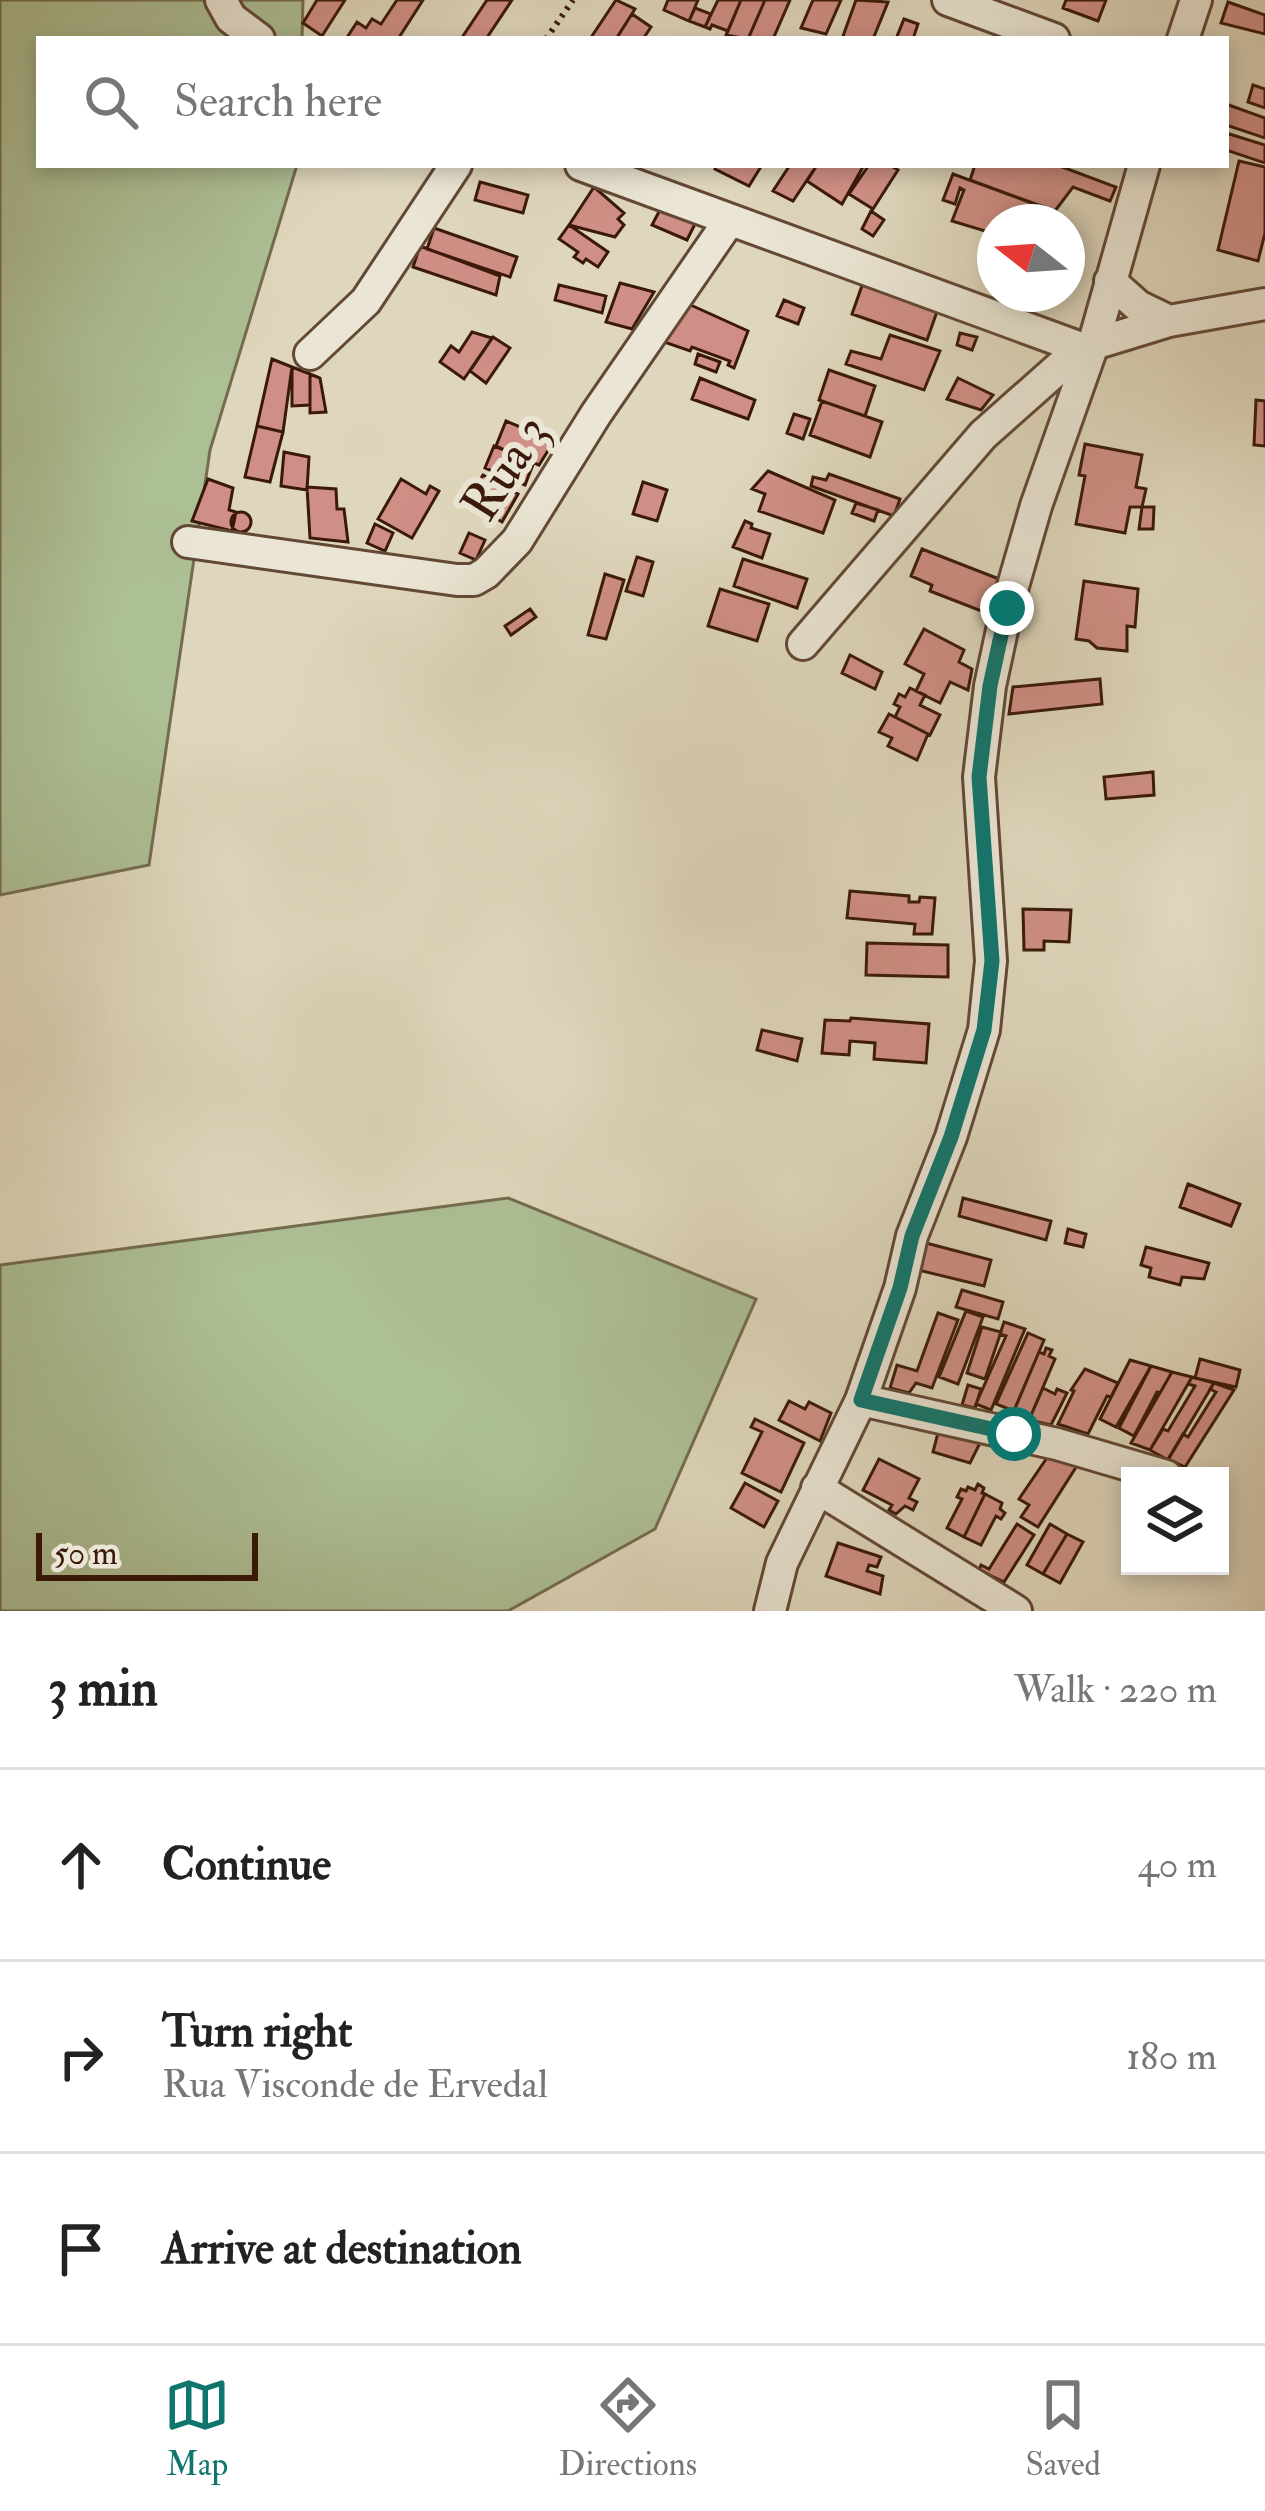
<!DOCTYPE html>
<html lang="en">
<head>
<meta charset="utf-8">
<style>
  body { margin:0; font-family:"IM FELL Double Pica",serif; background:#f6f6f6; color:#222 }
  .controls { position:absolute; right:36px; bottom:36px; display:grid; overflow:hidden; border-radius:0px; box-shadow:0 6px 18px #0003 }
  .controls button { width:108px; height:108px; display:grid; place-items:center; padding:0; border:0; border-bottom:3px solid #e0e0e0; background:#fff; color:#222; font:60px sans-serif }
  .compass { position:absolute; left:977px; top:204px; width:108px; height:108px; border-radius:50%; background:#fff; box-shadow:0 6px 18px #0003; rotate:287deg }
  .scale { position:absolute; left:36px; bottom:30px; width:222px; box-sizing:border-box; padding-left:12px; border:6px solid #3a1909; border-top:0; font-size:33px; line-height:42px; white-space:nowrap; color:#3a1909; -webkit-text-stroke:9px #eae5d4; paint-order:stroke }
  .stop { position:absolute; width:36px; height:36px; margin:-27px; border:9px solid #0f766e; border-radius:50%; background:#fff }
  .stop.end { background:#0f766e; border-color:#fff; box-shadow:0 3px 12px #0008 }
  .list { margin:0; padding:0; list-style:none }
  h2 { display:flex; justify-content:space-between; align-items:center; height:156px; margin:0; padding:0 48px; font-size:51px }
  h2 small { font-size:39px; font-weight:400; color:#767676 }
  .list li { display:grid; grid-template-columns:78px 1fr auto; gap:36px; align-items:center; box-sizing:border-box; height:192px; padding:0 48px; border-top:3px solid #e0e0e0 }
  .list b { display:block; font-size:45px; white-space:nowrap }
  .list p { margin:0; font-size:39px; white-space:nowrap; color:#767676 }
  .list em { font-size:39px; font-style:normal; color:#767676 }
  .icon { flex:none; width:66px; height:66px; fill:none; stroke:currentColor; stroke-width:2; stroke-linecap:round; stroke-linejoin:round }
  .map { position:relative; flex:none; width:1265px; height:1611px; overflow:hidden }
  .search { position:absolute; background:#fff; box-shadow:0 6px 18px #0003; left:36px; right:36px; top:36px; height:132px; display:flex; align-items:center; gap:30px; box-sizing:border-box; padding:0 42px; border-radius:0px; color:#767676; font-size:45px }
  .sheet { height:732px; background:#fff }
  nav { display:flex; justify-content:space-around; align-items:center; box-sizing:border-box; height:168px; border-top:3px solid #e0e0e0; background:#fff; font-size:33px; color:#767676 }
  nav a { display:grid; justify-items:center; gap:6px }
  nav .on { color:#0f766e }
  .map>svg:first-child { display:block }
  .green { fill:#adbf95; stroke:#746c4f; stroke-width:3 }
  .building { fill:#d08f86; stroke:#3a1909; stroke-width:3 }
  .lines { fill:none; stroke-linecap:round; stroke-linejoin:round }
  .street-casing { stroke:#634836; stroke-width:36 }
  .path { stroke:#3a1909; stroke-width:6; stroke-dasharray:3 6; stroke-linecap:butt }
  .street { stroke:#eae5d4; stroke-width:30 }
  .route { stroke:#0f766e; stroke-width:15 }
  .labels { text-anchor:middle; stroke-width:12; stroke-linejoin:round; paint-order:stroke }
  .street-label { font-size:51px; fill:#3a1909; stroke:#eae5d4 }
</style>
</head>
<body>
<div class="map">
<svg width="1265" height="1611" viewBox="0 0 1265 1611">
  <rect width="100%" height="100%" fill="#dfd7bd"/>
  <filter id="stains"><feTurbulence type="fractalNoise" baseFrequency=".00167" numOctaves="4"/><feColorMatrix values="0 0 0 0 .2 0 0 0 0 .09 0 0 0 0 .02 0 0 0 .5 -.17"/></filter>
  <radialGradient id="worn" r=".72"><stop offset=".6" stop-color="#630" stop-opacity="0"/><stop offset="1" stop-color="#630" stop-opacity=".3"/></radialGradient>
  <path class="green" d="M0,0H303L302,39H39V165H297L210,450L149,865L0,895Z
    M508,1198L756,1299L655,1529L508,1611H0V1265Z"/>
  <path class="building" d="M317,0H345L322,36L303,23Z
    M397,0H423L398,39H346L357,22L366,28L372,19L381,24Z
    M487,0H512L486,39H461Z
    M616,0L635,9L616,39H590Z
    M668,0H698L689,21L664,10Z
    M718,0H741L728,31L712,25L710,29L705,27Z
    M741,0H765L748,39L726,35Z
    M765,0H790L773,39H748Z
    M813,0H841L826,34L801,28Z
    M856,0L888,2L873,39H842Z
    M1066,0H1106L1098,21L1063,8Z
    M1228,2L1265,15V34L1221,23Z
    M695,8L711,14L705,27L689,21Z
    M632,14L651,27L643,39H616Z
    M904,19L918,24L913,39H896Z
    M1253,85L1265,89V108L1248,102Z
    M1226,104L1265,118V138L1226,125Z
    M1226,133L1265,145V163L1226,150Z
    M1239,161L1265,167V233L1258,261L1218,250Z
    M717,165H762L749,186L715,169Z
    M790,165H817L793,201L773,191Z
    M817,165H864L842,204L807,181Z
    M869,165H890L898,170L873,209L849,194Z
    M975,165H1057L1116,187L1110,201L1073,187L1055,211L970,180Z
    M953,174L1037,205L1030,222H995V234L952,221L964,190L960,188L955,204L943,200Z
    M480,182L528,195L523,213L475,200Z
    M594,187L624,213L618,219L624,225L615,237L569,225Z
    M662,206L697,220L687,240L652,225Z
    M871,211L884,220L873,236L862,229Z
    M569,225L608,252L598,267L586,259L583,263L574,257L578,252L559,239Z
    M434,228L517,257L510,277L427,249Z
    M420,246L500,276L496,295L413,267Z
    M864,280L939,306L927,340L852,314Z
    M620,283L654,292L632,329L606,322Z
    M559,285L606,296L602,313L555,300Z
    M784,300L804,308L798,324L777,316Z
    M684,302L748,331L734,368L728,365L730,361L692,347L690,351L664,342Z
    M472,332L492,338L464,379L440,362L451,346L459,352Z
    M960,333L977,337L972,350L957,345Z
    M890,335L940,351L924,390L846,364L851,351L881,359Z
    M493,337L510,348L486,383L470,371Z
    M698,354L720,362L716,372L695,364Z
    M272,359L292,367L283,432L257,426Z
    M292,367L310,374V405L292,406Z
    M829,370L875,386L865,416L819,400Z
    M310,374L320,378L326,412L310,413Z
    M700,378L755,400L748,419L692,399Z
    M958,378L993,395L981,410L947,399Z
    M1256,400L1265,401V446L1254,445Z
    M822,401L882,422L870,457L810,435Z
    M794,414L810,419L803,439L787,433Z
    M506,421L554,441L539,465L496,446Z
    M257,426L283,432L270,482L245,477Z
    M1085,444L1142,455L1136,487L1146,489L1142,507H1130L1125,533L1076,524L1085,476L1079,475Z
    M494,446L534,462L525,485L485,468Z
    M284,452L309,457L307,490L281,486Z
    M768,471L835,500L823,533L759,511L765,494L752,489Z
    M829,474L900,499L894,516L811,486L813,477L826,480Z
    M483,475L518,494L502,522L467,501Z
    M208,479L233,488L229,510L236,512L232,531L192,521Z
    M401,479L426,494L430,486L439,491L412,538L378,519Z
    M643,482L667,490L657,521L633,514Z
    M307,487L336,489L337,509H344L348,542L310,538Z
    M856,503L878,510L874,521L852,513Z
    M1142,507H1154L1153,529H1139Z
    M231 522a10 10 0 1 1 20 0a10 10 0 1 1-20 0Z
    M745,521L752,524L751,528L770,534L762,558L733,547Z
    M375,524L393,533L385,551L367,543Z
    M469,533L485,540L476,560L460,553Z
    M922,549L999,579L989,614L930,591L932,585L911,576Z
    M637,557L653,562L643,596L626,591Z
    M743,559L807,579L797,608L734,586Z
    M605,574L624,580L606,639L588,635Z
    M1084,581L1138,589L1135,627L1127,626V651L1097,648L1089,641L1076,639Z
    M720,589L769,604L757,641L708,626Z
    M530,609L536,617L511,635L505,626Z
    M924,629L964,650L959,662L972,669L968,690L950,682L940,703L916,691L924,674L905,664Z
    M850,655L882,672L875,689L842,673Z
    M1100,679L1102,704L1009,714L1013,687Z
    M910,688L925,695L920,705L940,715L930,735L895,717L900,707L894,704L899,694L905,697Z
    M889,714L928,734L917,760L888,746L892,738L879,732Z
    M1153,772L1154,795L1106,799L1104,777Z
    M850,891L909,896V902H919L920,897L935,898L932,934H914L915,924L847,918Z
    M1023,909L1071,910L1069,942L1044,941V950H1024Z
    M867,943L948,945V977L866,975Z
    M851,1018L929,1024L926,1063L874,1059L875,1043L850,1041L849,1055L822,1053L825,1020L850,1021Z
    M762,1030L802,1039L797,1061L757,1050Z
    M1188,1184L1240,1204L1231,1226L1180,1207Z
    M963,1198L1051,1221L1046,1240L959,1216Z
    M1068,1229L1086,1234L1083,1247L1065,1243Z
    M926,1243L991,1260L984,1286L918,1270Z
    M1146,1247L1209,1263L1204,1279L1182,1277L1180,1285L1149,1277L1151,1268L1141,1265Z
    M962,1290L1003,1302L998,1319L956,1307Z
    M966,1311L983,1317L958,1384L939,1377Z
    M938,1313L958,1320L932,1388L916,1383L909,1393L890,1388L897,1365L917,1371Z
    M1004,1322L1025,1329L991,1410L976,1404L1006,1336L1000,1334Z
    M982,1327L1001,1332L985,1379L967,1373Z
    M1028,1333L1044,1340L1014,1411L996,1404Z
    M1046,1348L1052,1350L1049,1356L1055,1359L1029,1420L1012,1415L1039,1352L1044,1354Z
    M1200,1359L1240,1370L1236,1387L1195,1378Z
    M1130,1360L1151,1366L1116,1427L1100,1419Z
    M1151,1366L1172,1372L1160,1393L1157,1392L1134,1436L1119,1428Z
    M1085,1369L1118,1383L1111,1397L1107,1396L1088,1434L1058,1424L1074,1391L1071,1390Z
    M1172,1372L1192,1377L1150,1450L1131,1443Z
    M1192,1377L1214,1383L1168,1460L1150,1450L1163,1429L1168,1431L1195,1386L1188,1384Z
    M1214,1383L1234,1390L1185,1467L1168,1459L1183,1434L1188,1437L1216,1392L1210,1389Z
    M968,1385L981,1389L975,1408L962,1405Z
    M1043,1388L1055,1394L1057,1389L1067,1393L1051,1425L1029,1420Z
    M789,1401L805,1409L809,1402L831,1413L820,1441L779,1420Z
    M755,1419L804,1443L781,1492L742,1473L762,1432L751,1427Z
    M940,1425L984,1435L970,1463L933,1452Z
    M1055,1446L1080,1461L1038,1527L1021,1517L1029,1505L1019,1499Z
    M879,1459L919,1479L909,1498L917,1502L913,1510L905,1506L896,1514L889,1510L892,1505L863,1490Z
    M745,1483L778,1501L764,1527L731,1508Z
    M978,1484L984,1488L982,1493L985,1494L964,1537L947,1528L962,1499L957,1497L961,1489L966,1491L968,1487L975,1490Z
    M985,1494L1002,1503L1000,1509L1005,1513L1001,1519L996,1516L981,1545L964,1537Z
    M1017,1524L1034,1535L1004,1582L979,1570L981,1565L989,1569Z
    M1050,1524L1067,1534L1043,1574L1027,1565Z
    M1067,1534L1083,1542L1060,1583L1043,1574Z
    M838,1543L881,1557L877,1567L869,1565L867,1571L883,1576L880,1594L826,1576Z"/>
  <g class="lines">
    <g class="street-casing">
      <path id="street" d="M221,0L231,18L259,39
        M948,0L1054,39
        M1183,39L1196,0
        M581,165L1081,348
        M1110,281L1138,306L1169,321
        M310,354L366,301L456,165
        M188,542L457,580H474L486,573L517,541L596,414L729,221
        M803,644L983,435L1081,348L1169,321L1265,304
        M861,1400L1057,1444L1166,1476
        M817,1488L1016,1611
        M770,1611L782,1563L861,1400L900,1288L912,1236L951,1137L984,1030L991,961L979,777L990,686L1007,607L1036,506L1094,342L1144,165"/>
    </g>
    <path class="path" d="M546,39L573,0"/>
    <use href="#street" class="street"/>
  </g>
  <g class="lines">
    <path class="route" d="M1007,608L990,686L979,777L992,961L984,1030L951,1137L912,1236L900,1288L861,1400L1014,1434"/>
  </g>
  <g class="labels">
    <g class="street-label">
      <text transform="translate(504 467) rotate(-57)" y="18">Rua 3</text>
    </g>
  </g>
  <rect width="100%" height="100%" filter="url(#stains)"/>
  <rect width="100%" height="100%" fill="url(#worn)"/>
</svg>
<div class="controls">
<button><svg class="icon" aria-label="layers" viewBox="0 0 24 24"><path d="M12 4l9 5-9 5-9-5zM3 14l9 5 9-5"/></svg></button>
</div>
<svg class="compass" viewBox="-18 -18 36 36"><path d="M0-13l5 13h-10z" fill="#e53935"/><path d="M0 13l5-13h-10z" fill="#767676"/></svg>
<div class="scale">50 m</div>
<div class="stop" style="left:1014px;top:1434px"></div>
<div class="stop end" style="left:1007px;top:608px"></div>
<div class="search"><svg class="icon" aria-label="search" viewBox="0 0 24 24"><circle cx="10" cy="10" r="6"/><path d="M15 15l6 6"/></svg>Search here</div>
</div>
<section class="sheet">
<h2>3 min<small>Walk · 220 m</small></h2>
<ul class="list">
<li><svg class="icon" aria-label="ahead" viewBox="0 0 24 24"><path d="M12 20V5M6 11l6-6 6 6"/></svg><div><b>Continue</b></div><em>40 m</em></li>
<li><svg class="icon" aria-label="right" viewBox="0 0 24 24"><path d="M7 20v-9h11M14 6l5 5-5 5"/></svg><div><b>Turn right</b><p>Rua Visconde de Ervedal</p></div><em>180 m</em></li>
<li><svg class="icon" aria-label="arrive" viewBox="0 0 24 24"><path d="M6 21V4h12l-3 4 3 4H6"/></svg><div><b>Arrive at destination</b></div></li>
</ul>
</section>
<nav>
<a class="on"><svg class="icon" aria-label="map" viewBox="0 0 24 24"><path d="M3 6l6-2 6 2 6-2v14l-6 2-6-2-6 2zM9 4v14M15 6v14"/></svg>Map</a>
<a><svg class="icon" aria-label="directions" viewBox="0 0 24 24"><path d="M12 3l9 9-9 9-9-9zM9 14v-3h6M13 9l2 2-2 2"/></svg>Directions</a>
<a><svg class="icon" aria-label="saved" viewBox="0 0 24 24"><path d="M7 4h10v16l-5-4-5 4z"/></svg>Saved</a>
</nav>
</body>
</html>
